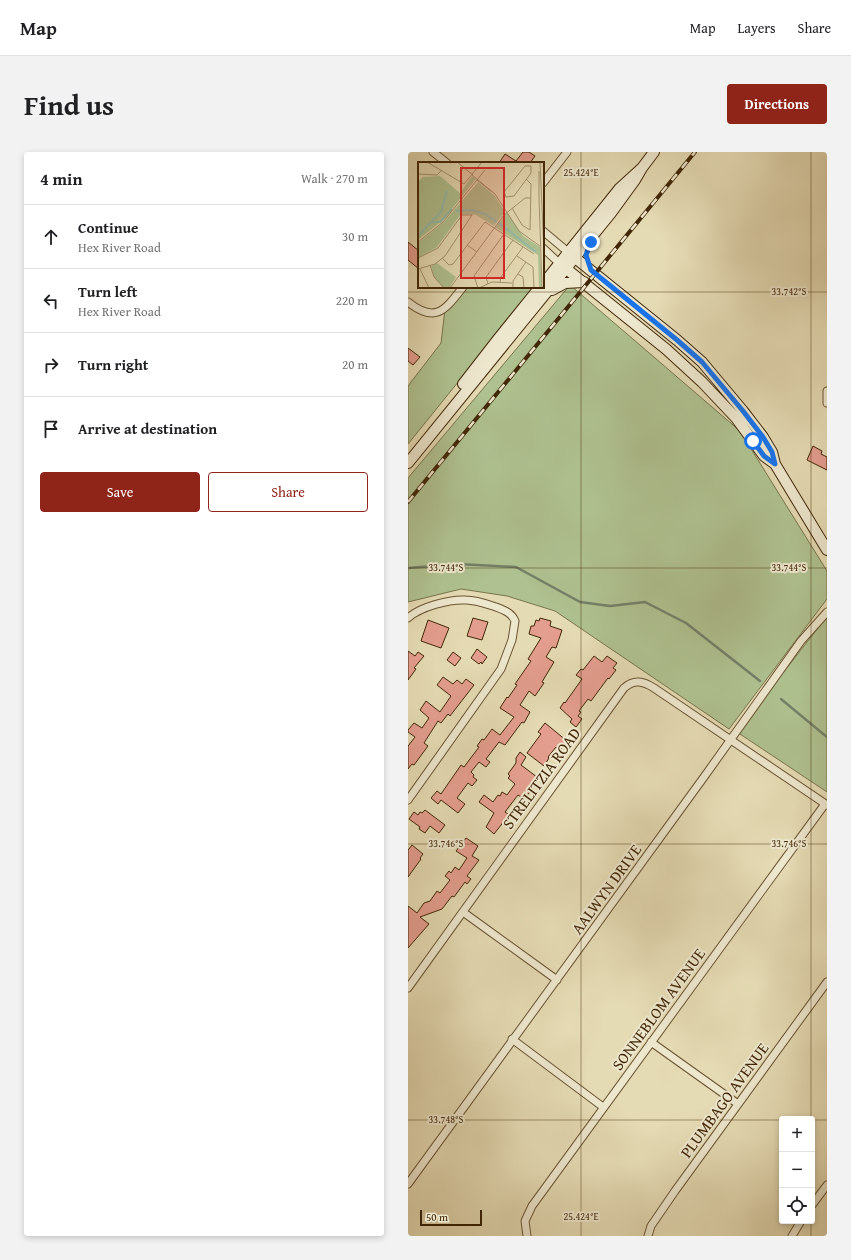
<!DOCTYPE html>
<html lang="en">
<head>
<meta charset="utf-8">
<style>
  body { margin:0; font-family:"Gentium Book Plus",serif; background:#f2f2f2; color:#202124 }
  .controls { position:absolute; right:12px; bottom:12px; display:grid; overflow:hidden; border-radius:4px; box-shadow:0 2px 6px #0003 }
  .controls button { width:36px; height:36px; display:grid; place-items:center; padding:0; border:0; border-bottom:1px solid #e0e0e0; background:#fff; color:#202124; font:20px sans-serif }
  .scale { position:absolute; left:12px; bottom:10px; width:62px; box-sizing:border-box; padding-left:4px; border:2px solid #422707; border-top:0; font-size:11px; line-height:14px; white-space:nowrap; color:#422707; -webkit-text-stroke:3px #ede7ce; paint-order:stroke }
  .stop { position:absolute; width:12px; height:12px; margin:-9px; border:3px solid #1a73e8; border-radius:50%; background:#fff }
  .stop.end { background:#1a73e8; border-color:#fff; box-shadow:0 1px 4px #0008 }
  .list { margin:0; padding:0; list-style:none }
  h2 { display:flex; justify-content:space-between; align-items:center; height:52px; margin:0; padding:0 16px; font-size:17px }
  h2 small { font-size:13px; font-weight:400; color:#757577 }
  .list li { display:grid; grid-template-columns:26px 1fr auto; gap:12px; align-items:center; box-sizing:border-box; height:64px; padding:0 16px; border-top:1px solid #e0e0e0 }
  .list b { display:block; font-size:15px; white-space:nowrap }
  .list p { margin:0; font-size:13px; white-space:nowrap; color:#757577 }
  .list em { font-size:13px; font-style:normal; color:#757577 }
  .actions { display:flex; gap:8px; padding:12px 16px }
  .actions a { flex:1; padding:9px 0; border:1px solid #8f2418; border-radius:4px; text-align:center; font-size:14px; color:#8f2418 }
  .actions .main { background:#8f2418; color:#fff }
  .icon { flex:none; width:22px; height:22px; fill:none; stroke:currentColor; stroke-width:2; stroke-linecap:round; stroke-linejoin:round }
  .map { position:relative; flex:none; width:419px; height:1084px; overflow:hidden; border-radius:4px }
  header { display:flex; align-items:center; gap:24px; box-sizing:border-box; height:56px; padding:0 20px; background:#fff; border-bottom:1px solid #e0e0e0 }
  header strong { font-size:19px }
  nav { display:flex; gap:22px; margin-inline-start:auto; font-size:14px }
  .intro { display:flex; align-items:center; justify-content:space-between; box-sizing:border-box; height:96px; padding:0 24px }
  h1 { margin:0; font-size:28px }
  .button { padding:10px 18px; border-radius:4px; background:#8f2418; color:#fff; font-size:14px; font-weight:700 }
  main { display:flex; gap:24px; padding:0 24px }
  aside { flex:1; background:#fff; border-radius:4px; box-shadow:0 2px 6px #0003 }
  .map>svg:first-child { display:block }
  .green { fill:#afc190; stroke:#78744c }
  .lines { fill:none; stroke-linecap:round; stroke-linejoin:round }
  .stream { stroke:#748069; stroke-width:2.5 }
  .building { fill:#e49e8f; stroke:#422707 }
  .street-casing { stroke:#6a5432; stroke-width:9 }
  .secondary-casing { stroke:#422707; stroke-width:12 }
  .street { stroke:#ede7ce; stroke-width:7 }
  .secondary { stroke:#ede7ce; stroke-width:10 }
  .rail-casing { stroke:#422707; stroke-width:4 }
  .rail { stroke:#ede7ce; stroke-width:2.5; stroke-dasharray:8; stroke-linecap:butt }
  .route { stroke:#1a73e8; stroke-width:5 }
  .ticks { fill:none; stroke:#422707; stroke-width:1; stroke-opacity:0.45 }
  .labels { text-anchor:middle; stroke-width:4; stroke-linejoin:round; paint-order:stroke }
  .street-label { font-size:16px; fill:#422707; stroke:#ede7ce }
  .inset-river { fill:none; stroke:#95bbaa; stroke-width:2 }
  .inset-road { fill:none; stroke:#a3926e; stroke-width:1 }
  .view { fill:#d62828; fill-opacity:0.15; stroke:#d62828; stroke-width:2 }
  .inset-edge { fill:none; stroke:#422707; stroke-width:2 }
  .ticks-label { font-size:10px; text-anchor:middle; fill:#422707; stroke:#ede7ce; stroke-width:4; stroke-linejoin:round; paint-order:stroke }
</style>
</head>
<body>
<header>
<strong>Map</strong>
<nav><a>Map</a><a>Layers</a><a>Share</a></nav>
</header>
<div class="intro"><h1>Find us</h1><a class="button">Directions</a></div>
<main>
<aside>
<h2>4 min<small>Walk · 270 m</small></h2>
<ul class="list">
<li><svg class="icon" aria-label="ahead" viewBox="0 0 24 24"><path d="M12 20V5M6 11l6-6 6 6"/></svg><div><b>Continue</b><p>Hex River Road</p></div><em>30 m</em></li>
<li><svg class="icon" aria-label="left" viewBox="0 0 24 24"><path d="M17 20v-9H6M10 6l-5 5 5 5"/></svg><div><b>Turn left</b><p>Hex River Road</p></div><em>220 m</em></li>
<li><svg class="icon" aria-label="right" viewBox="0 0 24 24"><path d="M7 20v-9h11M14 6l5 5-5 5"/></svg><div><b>Turn right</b></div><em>20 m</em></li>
<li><svg class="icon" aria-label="arrive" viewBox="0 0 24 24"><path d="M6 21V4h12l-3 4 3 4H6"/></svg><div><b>Arrive at destination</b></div></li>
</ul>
<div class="actions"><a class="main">Save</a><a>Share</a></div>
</aside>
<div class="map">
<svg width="419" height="1084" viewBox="0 0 419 1084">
  <rect width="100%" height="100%" fill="#e4dab3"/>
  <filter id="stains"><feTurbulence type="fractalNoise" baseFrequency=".005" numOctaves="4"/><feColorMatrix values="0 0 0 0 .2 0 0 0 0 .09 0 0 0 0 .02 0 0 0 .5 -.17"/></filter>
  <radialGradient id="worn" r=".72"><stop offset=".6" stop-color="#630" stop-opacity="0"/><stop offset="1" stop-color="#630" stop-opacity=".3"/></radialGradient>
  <path class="green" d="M162,133L332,279L419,419V447L321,577L147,459L99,444L53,437L0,450V326Z
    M54,135H127L0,292V234L33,191L37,157Z
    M419,465V640L329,580L399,490Z"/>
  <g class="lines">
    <path class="stream" d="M0,416L50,412L108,415L172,450L202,454L237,450L278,471L352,529
      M373,547L419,585"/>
  </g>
  <path class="building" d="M115,0H121L127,4L122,11H91L97,2L108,9Z
    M0,90L11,99V117L0,108Z
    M0,196L12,205L5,213L0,209Z
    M405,294L414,299L413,302L419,305V318L399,308Z
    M65,466L80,470L74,488L59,484Z
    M132,466L143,469L142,474L154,478L148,496L144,495L138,505L146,510L134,530L136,531L127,544L121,539L112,553L122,560L116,571L114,570L97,593L91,590L78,607L82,610L78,615L71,610L63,620L66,623L65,625L69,628L64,634L60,631L49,646L57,652L50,661L33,648L30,652L23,646L29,639L33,642L53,613L56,615L71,595L69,594L74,587L76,588L84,577L92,583L106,565L92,556L99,545L100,546L109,533L107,532L123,509L120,507L133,486L121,482L123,474H126L128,468L131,469Z
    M20,468L41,476L33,496L13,489Z
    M69,497L79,505L74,512L73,510L71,512L63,506Z
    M0,499L7,504L10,500L16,504L6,516L8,517L0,528Z
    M45,500L53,506L47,514L39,508Z
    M186,504L194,510L199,504L209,511L205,516L208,518L201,527L200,526L183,549L180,547L171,559L173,560L170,564L174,567L168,575L162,570L164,567L152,556L156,550L157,551L174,527L168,523L173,517L175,518Z
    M35,525L45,532L49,528L54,532L58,527L66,533L42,564L40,562L33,571L30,569L16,591L20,594L6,613L4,612L0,617V594L7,585L0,580V578L6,571L14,576L21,566L12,558L18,549L32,560L43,544L29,533Z
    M137,571L159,589L152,598L148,595L140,605L141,606L136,614L119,601L133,582L130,580Z
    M112,600L118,605L113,613L129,625L123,632L126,635L116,647L110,643L97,660L103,664L99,670L97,668L86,682L78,675L86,661L71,650L76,643L85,650L90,643L92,644L94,640L99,643L107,632L100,626L102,624L100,622L108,611V606Z
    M17,658L37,673L31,681L22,674L17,681L11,677L12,675L1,667L6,660L10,663L12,660L14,661Z
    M58,686L70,694L64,704L71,708L59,724L63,727L59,732L57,730L46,745L44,744L34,757L12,765L21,772L0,796V754L9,761L16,751L22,749L29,739L32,741L42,728L37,724L41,719L43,721L47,715L51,718L59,706L48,699Z
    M4,693L15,702L12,706L13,707L0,725V698Z"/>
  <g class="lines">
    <g class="street-casing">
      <path id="street" d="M25,0L39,11
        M135,31L159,0
        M135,79L160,100
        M135,96L151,111
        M0,150C28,172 37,158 55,135
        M419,239V251
        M0,466C12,455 41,447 58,448C68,448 79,452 88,455C96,458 104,461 107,469L104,488L93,517L0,648
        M55,760L149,828
        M0,836L216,536C226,527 235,529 246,536L419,653
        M104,887L195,955
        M243,890L330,952
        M0,1032L296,625L393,489L419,460
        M404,1053L419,1033
        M119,1084L117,1069L124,1054L417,652
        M240,1084L243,1074L267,1039L419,830
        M384,1084L393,1069"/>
    </g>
    <g class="secondary-casing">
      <path id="secondary" d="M160,100L269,188L294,210L335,259L355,285L364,300L367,312L419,398
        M151,111L258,197L294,230L328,266L356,304L367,312
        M135,132L211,37L234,16L246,0
        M144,138L157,131L176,130
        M55,232L90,187L132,135
        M0,311L203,61L227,28L234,16"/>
    </g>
    <use href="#street" class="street"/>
    <use href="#secondary" class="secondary"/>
    <g class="rail-casing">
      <path id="rail" d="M0,350L287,0"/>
    </g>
    <use href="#rail" class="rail"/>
  </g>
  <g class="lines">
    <path class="route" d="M183,90L178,103L183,118L269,188L294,210L335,259L355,285L364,300L367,312L356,304L345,289"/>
  </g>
  <path class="ticks" d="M173,0V1084M403,0V967M0,140H419M0,416H419M0,692H419M0,968H374M404,968H419M403,1069V1084"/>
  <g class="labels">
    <g class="street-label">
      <text transform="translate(133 626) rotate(-54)" y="6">STRELITZIA ROAD</text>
      <text transform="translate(198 737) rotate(-54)" y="6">AALWYN DRIVE</text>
      <text transform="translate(250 857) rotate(-54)" y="6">SONNEBLOM AVENUE</text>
      <text transform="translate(316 948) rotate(-54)" y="6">PLUMBAGO AVENUE</text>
    </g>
  </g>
  <g transform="translate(10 10)">
    <rect width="126" height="126" fill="#e4dab3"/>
    <path d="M22,14L42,31L54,14L58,17L25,58L0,78V20L5,15ZM60,20L77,34L87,50L76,64L58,53L43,52L19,85L0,96V81L26,60ZM89,50L105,74L122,85L124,126H121L120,93L77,65ZM19,101L38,115L31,126H26L16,115L13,104Z" fill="#afc190"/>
    <path class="inset-river" d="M38,49L54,48L67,52L79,60M14,59L23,50L29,29M81,61L118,90M0,74L13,60H22L34,47"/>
    <path class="inset-road" d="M9,0L46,22L64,0M39,0L55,13M122,0L126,91M107,4H113V11L96,34L88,35L86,30ZM0,12L19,13L24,8M54,13L77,32L101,69L122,84M59,18L74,30M121,35V9M121,35L124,126M94,46L104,63L112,68L113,22L108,17M0,80L25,60L67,8M49,83L59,90M99,94L115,105L116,126M0,96L20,86L44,53H54L27,94L17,102L0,107M24,96L31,103L35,102L67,60L116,92M12,103L16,115L26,126M2,107L11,126M100,112L105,115L106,126M82,120L83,115L105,85M70,122L68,115L95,78M32,126L86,53L107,36H113M60,126L56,114L86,72M61,126L74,120L94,121M95,126V119L108,100"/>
    <path class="view" d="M43,6H86V116H43Z"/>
    <rect width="126" height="126" class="inset-edge"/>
  </g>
  <g class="ticks-label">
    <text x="173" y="24">25.424°E</text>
    <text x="381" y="143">33.742°S</text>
    <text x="38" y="419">33.744°S</text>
    <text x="381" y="419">33.744°S</text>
    <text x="38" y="695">33.746°S</text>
    <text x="381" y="695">33.746°S</text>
    <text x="38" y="971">33.748°S</text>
    <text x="173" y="1068">25.424°E</text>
  </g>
  <rect width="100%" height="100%" filter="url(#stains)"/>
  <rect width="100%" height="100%" fill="url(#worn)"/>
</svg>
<div class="controls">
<button>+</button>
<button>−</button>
<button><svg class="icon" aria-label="locate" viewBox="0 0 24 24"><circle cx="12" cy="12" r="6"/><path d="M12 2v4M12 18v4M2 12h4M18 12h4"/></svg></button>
</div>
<div class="scale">50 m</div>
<div class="stop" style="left:345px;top:289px"></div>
<div class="stop end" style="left:183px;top:90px"></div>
</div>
</main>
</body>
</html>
